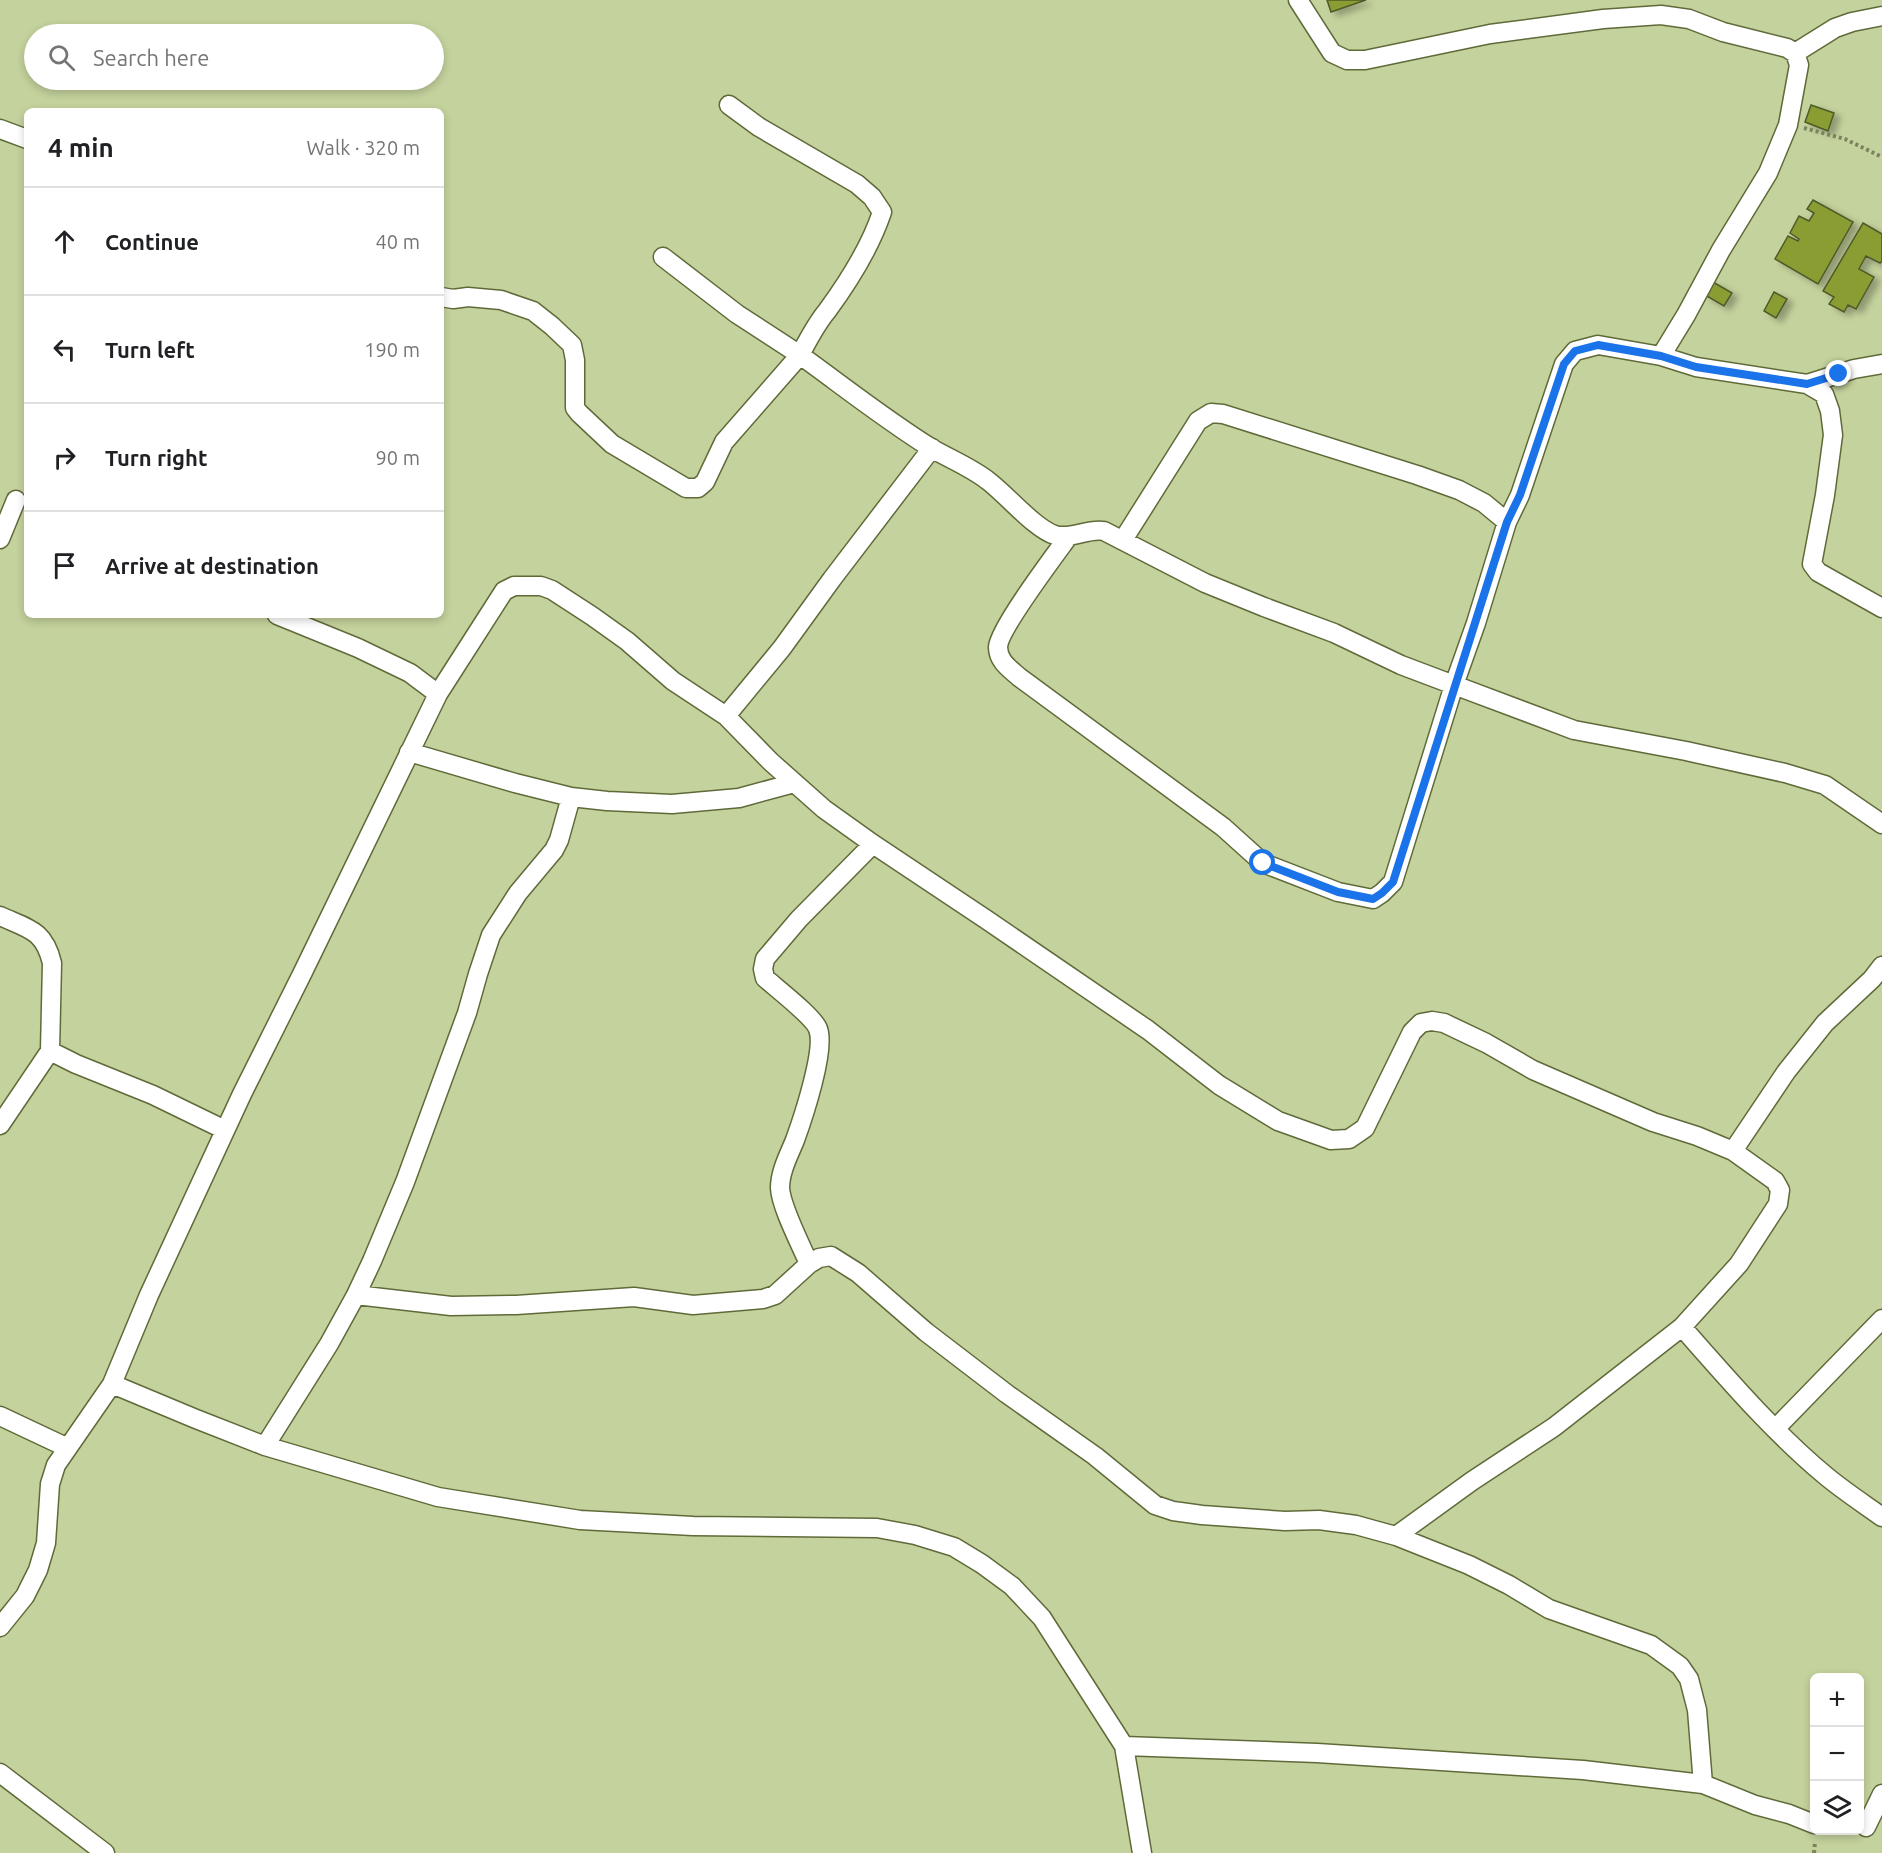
<!DOCTYPE html>
<html lang="en">
<head>
<meta charset="utf-8">
<style>
  body { margin:0; font-family:Ubuntu,sans-serif; background:#f6f6f6; color:#202124 }
  .controls { position:absolute; right:18px; bottom:18px; display:grid; overflow:hidden; border-radius:9px; box-shadow:0 3px 9px #0003 }
  .controls button { width:54px; height:54px; display:grid; place-items:center; padding:0; border:0; border-bottom:2px solid #e0e0e0; background:#fff; color:#202124; font:30px sans-serif }
  .stop { position:absolute; width:18px; height:18px; margin:-14px; border:4px solid #1a73e8; border-radius:50%; background:#fff }
  .stop.end { background:#1a73e8; border-color:#fff; box-shadow:0 2px 6px #0008 }
  .list { margin:0; padding:0; list-style:none }
  h2 { display:flex; justify-content:space-between; align-items:center; height:78px; margin:0; padding:0 24px; font-size:26px }
  h2 small { font-size:20px; font-weight:400; color:#757577 }
  .list li { display:grid; grid-template-columns:39px 1fr auto; gap:18px; align-items:center; box-sizing:border-box; height:108px; padding:0 24px; border-top:2px solid #e0e0e0 }
  .list b { display:block; font-size:22px; white-space:nowrap }
  .list em { font-size:20px; font-style:normal; color:#757577 }
  .icon { flex:none; width:33px; height:33px; fill:none; stroke:currentColor; stroke-width:2; stroke-linecap:round; stroke-linejoin:round }
  .map { position:relative; flex:none; width:1882px; height:1853px; overflow:hidden }
  .search { position:absolute; background:#fff; box-shadow:0 3px 9px #0003; left:24px; top:24px; width:420px; height:66px; display:flex; align-items:center; gap:15px; box-sizing:border-box; padding:0 21px; border-radius:33px; color:#757577; font-size:22px }
  .panel { position:absolute; background:#fff; box-shadow:0 3px 9px #0003; left:24px; top:108px; width:420px; height:510px; border-radius:9px }
  .map>svg:first-child { display:block }
  .building { fill:#899d33; stroke:#4f5a29; stroke-width:1.5; filter:url(#shadow) }
  .lines { fill:none; stroke-linecap:round; stroke-linejoin:round }
  .street-casing { stroke:#5f6a39; stroke-width:21 }
  .path { stroke:#7a835d; stroke-width:4; stroke-dasharray:3 3; stroke-linecap:butt }
  .street { stroke:#fff; stroke-width:18 }
  .route { stroke:#1a73e8; stroke-width:8 }
</style>
</head>
<body>
<div class="map">
<svg width="1882" height="1853" viewBox="0 0 1882 1853">
  <defs>
    <filter id="shadow"><feDropShadow dx="6" dy="4" stdDeviation="3" flood-color="#0004"/></filter>
  </defs>
  <rect width="100%" height="100%" fill="#c4d29d"/>
  <path class="building" d="M1327,0H1366L1331,12Z
    M1811,105L1834,113L1828,131L1805,122Z
    M1813,200L1853,222L1818,284L1775,259L1788,236L1798,241L1799,239L1790,233L1799,216L1809,221L1814,213L1807,209Z
    M1863,223L1882,234V261L1880,263L1866,256L1859,269L1874,277L1856,309L1848,305L1844,312L1829,304L1834,297L1823,291Z
    M1713,282L1732,293L1724,306L1705,295Z
    M1774,292L1787,299L1776,318L1764,311Z"/>
  <g class="lines">
    <g class="street-casing">
      <path id="street" d="M1298,0L1332,53L1347,60H1365L1490,34L1603,19L1661,15L1689,19L1723,32L1787,48L1795,53L1799,65L1788,125L1768,173L1721,250L1686,315L1661,356L1598,345L1575,351L1564,364L1520,495L1507,522L1476,623L1454,685L1574,730L1686,751L1785,773L1825,785L1882,824
        M1795,53L1835,28L1852,22L1882,16
        M729,105L759,127L857,184L872,197L882,212C870,248 849,281 827,311C816,324 808,340 800,355C843,386 886,420 931,448C950,459 970,467 987,480C1005,493 1035,529 1055,535C1072,540 1087,528 1104,531L1205,583L1264,607L1334,633L1401,665L1454,685L1393,882L1382,893L1373,899L1338,892L1263,863L1223,827L1019,677C1009,668 998,661 998,647C999,629 1055,555 1068,537
        M0,129L27,139
        M441,297L453,299L468,297L501,300L533,311L552,326L572,345L575,360V408L579,413L612,444L686,488H698L705,482L724,442L800,355L737,314L663,257
        M1661,356L1696,367L1807,384L1824,394L1830,411L1833,435L1825,495L1812,564L1818,572L1882,608
        M1807,384L1854,369L1882,364
        M0,539L16,500
        M1123,540L1198,421L1211,413L1223,414L1417,475L1459,490L1484,503L1507,522
        M438,694L504,591L514,586H541L552,590L592,616L627,641L673,681L726,716L771,762L824,809L873,844L987,920L1148,1030L1219,1085L1278,1121L1331,1140L1349,1139L1365,1128L1412,1032L1421,1023L1432,1021L1444,1023L1486,1043L1533,1070L1653,1122L1697,1136L1733,1151L1775,1181L1780,1190L1778,1204L1739,1264L1682,1327L1554,1427L1472,1481L1396,1536
        M726,716L782,648L832,579L932,448
        M409,752L515,783L571,797L607,801L672,804L739,798L794,783
        M0,916C29,929 44,930 52,963L50,1051
        M0,1125L50,1051L76,1064L153,1095L225,1130
        M1733,1151L1786,1072L1825,1023L1872,979L1882,966
        M809,1264C801,1245 781,1207 780,1188C780,1171 789,1155 795,1140C803,1118 826,1049 818,1029C814,1017 776,988 765,978L763,969L765,959L799,919L873,844
        M356,1295L372,1261L405,1182L467,1013L478,974L491,935L518,893L554,850L559,840L571,797
        M1682,1327C1727,1378 1773,1432 1826,1476C1844,1491 1864,1504 1882,1517
        M112,1384L196,1419L265,1446L438,1497L580,1520L693,1526L877,1528L915,1535L954,1547L982,1564L1012,1586L1042,1618L1124,1746L1317,1753L1583,1770L1703,1784L1755,1805L1789,1814L1814,1824
        M0,1416L68,1448
        M1776,1428L1882,1319
        M265,1446L329,1344L356,1295L451,1306L516,1305L634,1297L693,1305L763,1299L775,1295L809,1264L819,1258L831,1256L858,1273L926,1332L1007,1394L1095,1456L1155,1505L1173,1511L1202,1515L1285,1521L1319,1520L1356,1525L1396,1536L1469,1565L1509,1585L1549,1609L1651,1645L1680,1666L1689,1679L1697,1710L1703,1784
        M0,1627L25,1596L38,1570L46,1543L50,1484L56,1465L112,1384L149,1295L242,1094L302,974L438,694L410,673L358,648L277,615
        M1124,1746L1142,1853
        M0,1773L105,1853
        M1866,1827L1882,1794"/>
    </g>
    <path class="path" d="M1804,128L1845,139L1882,157
      M1814,1853L1815,1842"/>
    <use href="#street" class="street"/>
  </g>
  <g class="lines">
    <path class="route" d="M1263,863L1338,892L1373,899L1382,893L1393,882L1507,522L1520,495L1564,364L1575,351L1598,345L1661,356L1696,367L1807,384L1839,374"/>
  </g>
</svg>
<div class="controls">
<button>+</button>
<button>−</button>
<button><svg class="icon" aria-label="layers" viewBox="0 0 24 24"><path d="M12 4l9 5-9 5-9-5zM3 14l9 5 9-5"/></svg></button>
</div>
<div class="stop" style="left:1263px;top:863px"></div>
<div class="stop end" style="left:1839px;top:374px"></div>
<div class="search"><svg class="icon" aria-label="search" viewBox="0 0 24 24"><circle cx="10" cy="10" r="6"/><path d="M15 15l6 6"/></svg>Search here</div>
<section class="panel">
<h2>4 min<small>Walk · 320 m</small></h2>
<ul class="list">
<li><svg class="icon" aria-label="ahead" viewBox="0 0 24 24"><path d="M12 20V5M6 11l6-6 6 6"/></svg><div><b>Continue</b></div><em>40 m</em></li>
<li><svg class="icon" aria-label="left" viewBox="0 0 24 24"><path d="M17 20v-9H6M10 6l-5 5 5 5"/></svg><div><b>Turn left</b></div><em>190 m</em></li>
<li><svg class="icon" aria-label="right" viewBox="0 0 24 24"><path d="M7 20v-9h11M14 6l5 5-5 5"/></svg><div><b>Turn right</b></div><em>90 m</em></li>
<li><svg class="icon" aria-label="arrive" viewBox="0 0 24 24"><path d="M6 21V4h12l-3 4 3 4H6"/></svg><div><b>Arrive at destination</b></div></li>
</ul>
</section>
</div>
</body>
</html>
